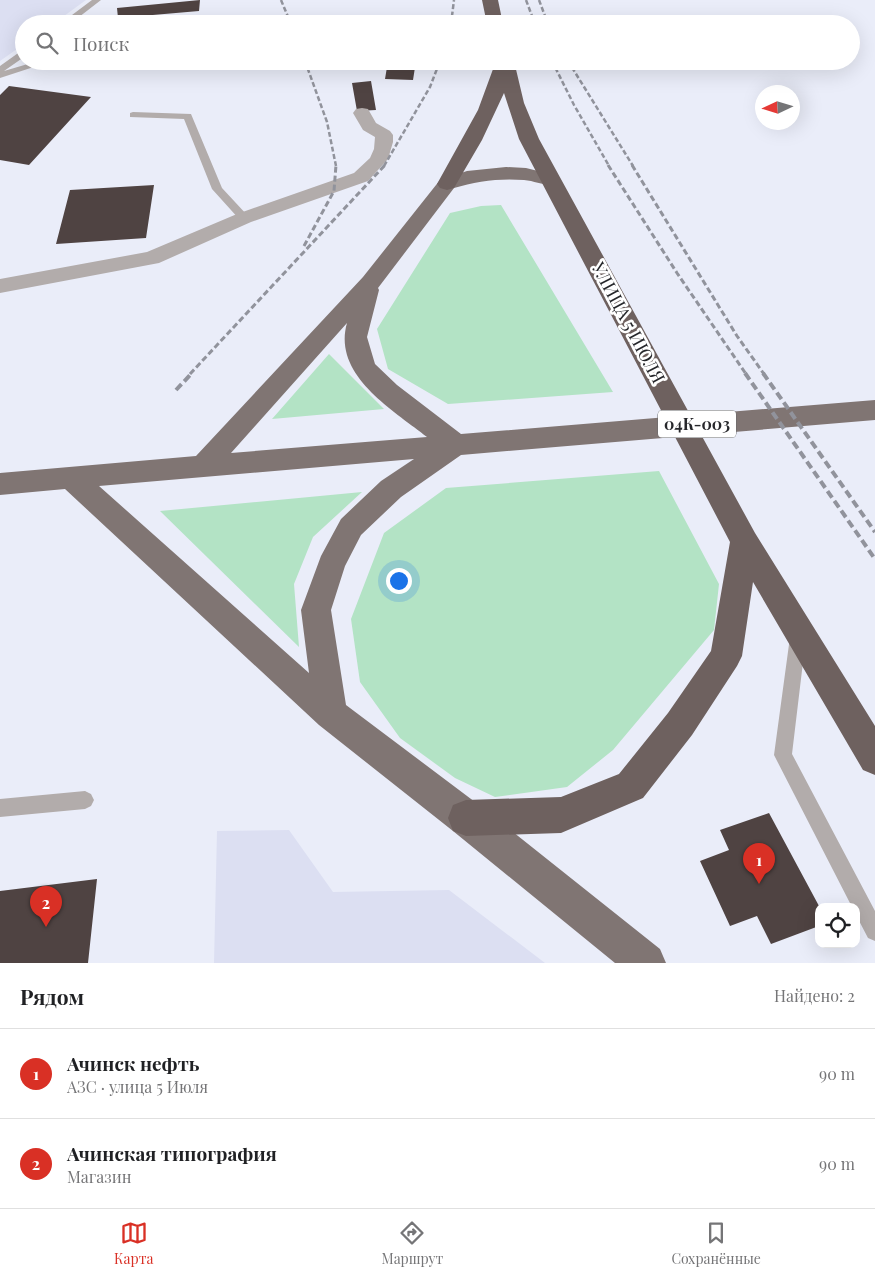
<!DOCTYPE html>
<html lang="ru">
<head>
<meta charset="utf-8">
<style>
  body { margin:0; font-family:"Playfair Display",serif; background:#f2f2f2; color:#202124 }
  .controls { position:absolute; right:15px; bottom:15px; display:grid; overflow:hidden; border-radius:10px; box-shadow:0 5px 20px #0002 }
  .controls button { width:45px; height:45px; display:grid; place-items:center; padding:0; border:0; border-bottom:1px solid #e0e0e0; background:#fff; color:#202124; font:25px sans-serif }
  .compass { position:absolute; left:755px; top:85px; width:45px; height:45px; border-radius:50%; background:#fff; box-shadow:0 5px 20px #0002; rotate:266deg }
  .you { position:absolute; left:398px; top:580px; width:18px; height:18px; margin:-12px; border:4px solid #fff; border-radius:50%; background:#1a73e8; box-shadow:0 0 0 8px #1a73e833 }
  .badge { display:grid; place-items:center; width:32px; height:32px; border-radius:50%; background:#d93025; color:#fff; font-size:16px; font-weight:700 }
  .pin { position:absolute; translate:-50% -41px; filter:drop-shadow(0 1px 2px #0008) }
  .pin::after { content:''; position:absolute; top:26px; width:18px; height:15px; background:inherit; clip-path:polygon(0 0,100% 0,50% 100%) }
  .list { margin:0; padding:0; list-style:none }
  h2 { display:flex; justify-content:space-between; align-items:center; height:65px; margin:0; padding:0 20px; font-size:21px }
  h2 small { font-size:16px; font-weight:400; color:#757577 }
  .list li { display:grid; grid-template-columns:32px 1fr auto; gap:15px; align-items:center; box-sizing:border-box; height:90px; padding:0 20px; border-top:1px solid #e0e0e0 }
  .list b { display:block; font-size:19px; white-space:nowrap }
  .list p { margin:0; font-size:16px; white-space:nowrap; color:#757577 }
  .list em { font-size:16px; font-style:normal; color:#757577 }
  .icon { flex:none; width:28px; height:28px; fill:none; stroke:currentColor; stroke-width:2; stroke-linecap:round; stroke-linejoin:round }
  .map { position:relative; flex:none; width:875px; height:963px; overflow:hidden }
  .search { position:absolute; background:#fff; box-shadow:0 5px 20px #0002; left:15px; right:15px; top:15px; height:55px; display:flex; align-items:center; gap:12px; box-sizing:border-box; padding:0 18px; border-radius:28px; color:#757577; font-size:19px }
  .sheet { height:245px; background:#fff }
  nav { display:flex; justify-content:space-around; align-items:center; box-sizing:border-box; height:70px; border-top:1px solid #e0e0e0; background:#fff; font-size:14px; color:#757577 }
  nav a { display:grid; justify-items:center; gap:2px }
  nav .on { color:#d93025 }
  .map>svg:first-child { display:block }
  .built { fill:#dcdff2 }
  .green { fill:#b3e3c5 }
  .building { fill:#4f4342 }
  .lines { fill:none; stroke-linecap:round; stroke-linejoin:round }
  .lane { fill:#b2acab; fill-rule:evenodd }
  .street { fill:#b2acab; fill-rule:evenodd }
  .primary { fill:#807573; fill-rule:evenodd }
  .highway { fill:#6e615f; fill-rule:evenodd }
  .rail-far2 { stroke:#91939c; stroke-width:2.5; stroke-dasharray:5 2.5; stroke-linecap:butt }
  .rail-far1 { stroke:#91939c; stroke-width:3; stroke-dasharray:6 3; stroke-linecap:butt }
  .rail { stroke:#91939c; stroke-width:4; stroke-dasharray:8 4; stroke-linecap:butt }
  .labels { text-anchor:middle; stroke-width:5; stroke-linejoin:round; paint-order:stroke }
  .shield { fill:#fff; stroke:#67686b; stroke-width:1 }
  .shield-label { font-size:16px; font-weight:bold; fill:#26272b }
  .street-label { font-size:18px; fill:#26272b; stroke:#fff }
</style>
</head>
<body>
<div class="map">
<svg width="875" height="963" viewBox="0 0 875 963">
  <rect width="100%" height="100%" fill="#eaedf9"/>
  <path class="built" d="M0,0H86L53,24H24V44L0,61Z
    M289,830L333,892L449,890L545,963H214L217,831Z"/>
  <path class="green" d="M501,205L613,392L448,404L388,369L377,329L450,213L481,206Z
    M329,354L384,409L272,419Z
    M659,471L719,584L714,630L613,750L567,787L495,797L455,778L400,738L360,682L351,619L384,533L446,488Z
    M362,492L313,537L294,584L299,647L160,511Z"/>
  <path class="building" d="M200,0L199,11L118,18L117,8Z
    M388,61H416L413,80L385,79Z
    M371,81L376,110L357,111L352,83Z
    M9,86L91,97L29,165L0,160V95Z
    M154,185L146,238L56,244L70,190Z
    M769,813L819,906V926L771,944L757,916L730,926L700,861L729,850L720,830Z
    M97,879L88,963H0V891Z"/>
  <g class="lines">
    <path class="lane" d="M92,0H101L70,24H60Z
      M124,20L128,22L127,24H90L94,22Z
      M21,51H24V57L4,71L38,61H52L0,78V66Z
      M133,112L191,114L222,188L248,216L249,218L248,220H240L212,189L184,119L130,117V113Z
      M798,630L804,632L806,637L792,754L875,911V941L868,938L856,915V907H852L774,755L790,637L792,632Z
      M85,791L91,794L94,800L91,806L85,809L0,817V799Z"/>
    <path class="street" d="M362,108L368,109L376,123L390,131L393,135V142L388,159L368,181L251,222L159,263L0,293V279L147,252L237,214L354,173L370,158L374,149L375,137L363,130L353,113L356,109Z"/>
    <path class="primary" d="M506,167L526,168L558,176L561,180L558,184C546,187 536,181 524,180C500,178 476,181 454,188L378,288L379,290L367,337L375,364L397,385L461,434L875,400V420L461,455L401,497L361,535L345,566L331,610L346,705L479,805L660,949L666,963H615L453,831L319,725L65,489L0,495V473L196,456L363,277L440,180L467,171ZM347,323C332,375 393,410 427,437L231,453ZM414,459L381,481L341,519L321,556L301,610L309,673L99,486Z"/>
    <path class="highway" d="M482,0H498L503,24H487Z
      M496,61H514L524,103L539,139L755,533L875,726V775L863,770L753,582L742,656L737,666L692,735L643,798L561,833L466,836L453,831L448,818L453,805L466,800L561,797L619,774L668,713L711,651L730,542L519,139L504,93L482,140L454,188L447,190L440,188L437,184L478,110Z"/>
    <path class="rail-far2" d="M281,0L291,24
      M526,0L535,24
      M539,0L548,24
      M451,24L454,0
      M305,61L327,122L336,166
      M552,61L574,105L609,166
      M568,61L633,166
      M384,166L430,87L440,61"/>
    <path class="rail-far1" d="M608,165L677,273L746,374
      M632,165L737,336L764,374
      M304,246L334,191L336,165
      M190,374L385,165"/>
    <path class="rail" d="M745,373L875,559
      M763,373L875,532
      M176,390L192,373"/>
  </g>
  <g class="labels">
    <rect class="shield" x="658" y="410.5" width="78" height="27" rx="4"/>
    <g class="shield-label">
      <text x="697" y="430">04К-003</text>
    </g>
    <g class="street-label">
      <text transform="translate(628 323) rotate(62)" y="6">УЛИЦА 5 ИЮЛЯ</text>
    </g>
  </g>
</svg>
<div class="controls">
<button><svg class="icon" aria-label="locate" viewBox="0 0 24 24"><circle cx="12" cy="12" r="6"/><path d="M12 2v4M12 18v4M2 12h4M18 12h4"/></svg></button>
</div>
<svg class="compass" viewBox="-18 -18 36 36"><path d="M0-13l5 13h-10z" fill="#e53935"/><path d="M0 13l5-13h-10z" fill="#757577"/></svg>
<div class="you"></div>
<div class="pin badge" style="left:759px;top:884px">1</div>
<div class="pin badge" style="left:46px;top:927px">2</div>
<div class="search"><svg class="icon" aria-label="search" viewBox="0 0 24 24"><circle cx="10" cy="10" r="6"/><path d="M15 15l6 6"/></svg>Поиск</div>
</div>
<section class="sheet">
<h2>Рядом<small>Найдено: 2</small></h2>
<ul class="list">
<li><span class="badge">1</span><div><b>Ачинск нефть</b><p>АЗС · улица 5 Июля</p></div><em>90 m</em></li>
<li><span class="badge">2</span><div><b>Ачинская типография</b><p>Магазин</p></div><em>90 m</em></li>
</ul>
</section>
<nav>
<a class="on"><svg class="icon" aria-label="map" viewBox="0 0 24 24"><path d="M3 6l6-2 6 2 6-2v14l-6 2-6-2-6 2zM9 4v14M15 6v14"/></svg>Карта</a>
<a><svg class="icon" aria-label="directions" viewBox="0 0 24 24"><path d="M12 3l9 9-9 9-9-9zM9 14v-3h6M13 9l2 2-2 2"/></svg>Маршрут</a>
<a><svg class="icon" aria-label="saved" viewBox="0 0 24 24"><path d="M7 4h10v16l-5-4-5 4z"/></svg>Сохранённые</a>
</nav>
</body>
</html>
